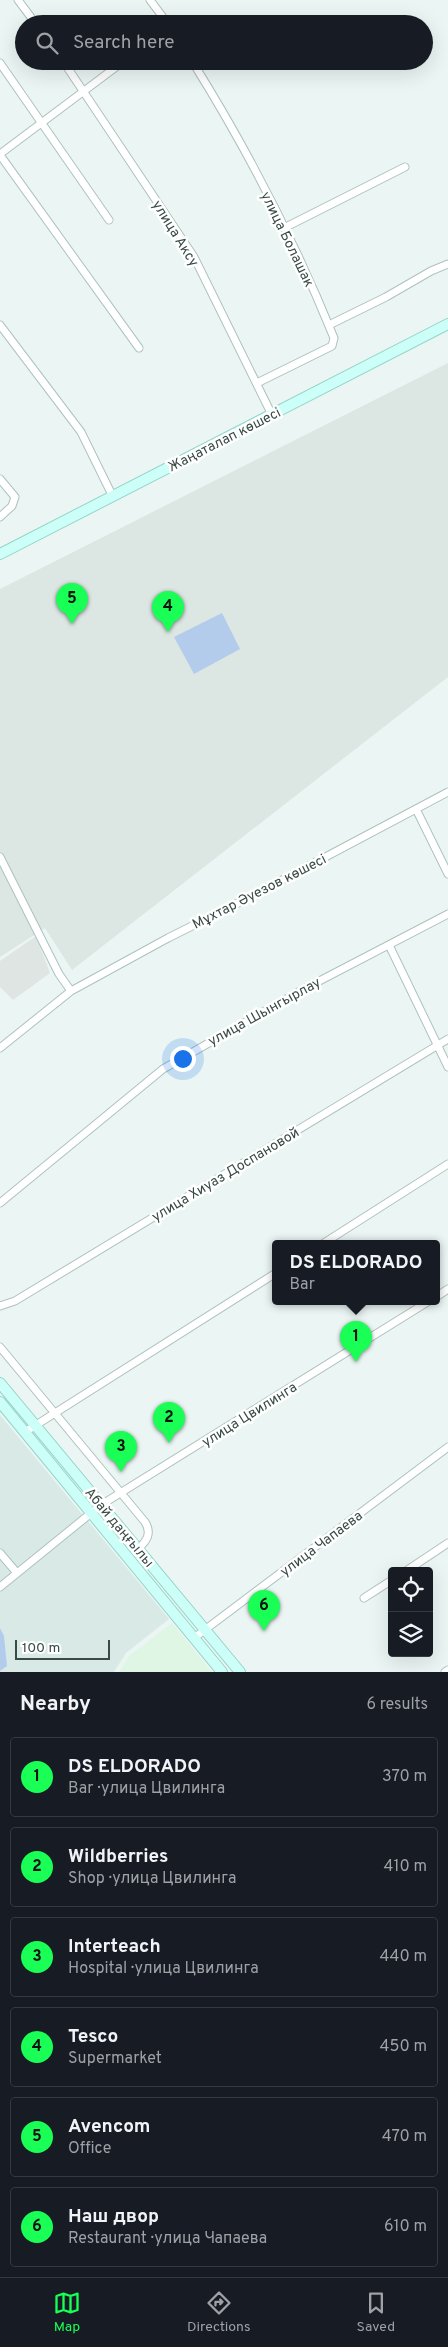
<!DOCTYPE html>
<html lang="en">
<head>
<meta charset="utf-8">
<style>
  body { margin:0; font-family:Overpass,sans-serif; background:#20242c; color:#f1f3f6 }
  .controls { position:absolute; right:15px; bottom:15px; display:grid; overflow:hidden; border-radius:5px; box-shadow:0 5px 20px #0002 }
  .controls button { width:45px; height:45px; display:grid; place-items:center; padding:0; border:0; border-bottom:1px solid #363941; background:#171b24; color:#f1f3f6; font:25px sans-serif }
  .scale { position:absolute; left:15px; bottom:12px; width:95px; box-sizing:border-box; padding-left:5px; border:2px solid #384b45; border-top:0; font-size:14px; line-height:18px; white-space:nowrap; color:#384b45; -webkit-text-stroke:4px #fff; paint-order:stroke }
  .you { position:absolute; left:182px; top:1058px; width:18px; height:18px; margin:-12px; border:4px solid #fff; border-radius:50%; background:#1a73e8; box-shadow:0 0 0 8px #1a73e833 }
  .badge { display:grid; place-items:center; width:32px; height:32px; border-radius:50%; background:#19ff55; color:#111; font-size:16px; font-weight:700 }
  .pin { position:absolute; translate:-50% -41px; filter:drop-shadow(0 1px 2px #0008) }
  .pin::after { content:''; position:absolute; top:26px; width:18px; height:15px; background:inherit; clip-path:polygon(0 0,100% 0,50% 100%) }
  .popup { position:absolute; left:272px; top:1240px; width:168px; height:65px; box-sizing:border-box; display:grid; place-content:center; border-radius:5px; background:#171b24; filter:drop-shadow(0 1px 4px #0005); font-size:16px; white-space:nowrap; color:#9ea1a6 }
  .popup b { font-size:19px; color:#f1f3f6 }
  .popup::after { content:''; position:absolute; left:50%; top:100%; margin-left:-10px; border:10px solid transparent; border-top-color:#171b24 }
  .list { margin:0; padding:0; list-style:none }
  h2 { display:flex; justify-content:space-between; align-items:center; height:65px; margin:0; padding:0 20px; font-size:21px }
  h2 small { font-size:16px; font-weight:400; color:#9ea1a6 }
  .list li { display:grid; grid-template-columns:32px 1fr auto; gap:15px; align-items:center; box-sizing:border-box; height:80px; margin:0 10px 10px; padding:0 10px; border:1px solid #363941; border-radius:5px }
  .list b { display:block; font-size:19px; white-space:nowrap }
  .list p { margin:0; font-size:16px; white-space:nowrap; color:#9ea1a6 }
  .list em { font-size:16px; font-style:normal; color:#9ea1a6 }
  .icon { flex:none; width:28px; height:28px; fill:none; stroke:currentColor; stroke-width:2; stroke-linecap:round; stroke-linejoin:round }
  .map { position:relative; flex:none; width:448px; height:1672px; overflow:hidden }
  .search { position:absolute; background:#171b24; box-shadow:0 5px 20px #0002; left:15px; right:15px; top:15px; height:55px; display:flex; align-items:center; gap:12px; box-sizing:border-box; padding:0 18px; border-radius:28px; color:#9ea1a6; font-size:19px }
  .sheet { height:605px; background:#171b24 }
  nav { display:flex; justify-content:space-around; align-items:center; box-sizing:border-box; height:70px; border-top:1px solid #363941; background:#171b24; font-size:14px; color:#9ea1a6 }
  nav a { display:grid; justify-items:center; gap:2px }
  nav .on { color:#19ff55 }
  .map>svg:first-child { display:block }
  .residential { fill:#d9eae6 }
  .industrial { fill:#dce6e2 }
  .medical { fill:#dff6e4 }
  .green { fill:#b3cceb }
  .parking { fill:#dfe5e3 }
  .lines { fill:none; stroke-linecap:round; stroke-linejoin:round }
  .street-casing { stroke:#adc2bd; stroke-width:9 }
  .secondary-casing { stroke:#97d4ca; stroke-width:12 }
  .street { stroke:#fff; stroke-width:7 }
  .secondary { stroke:#ccfff8; stroke-width:10 }
  .labels { text-anchor:middle; stroke-width:5; stroke-linejoin:round; paint-order:stroke }
  .street-label { font-size:14px; fill:#384b45; stroke:#fff }
</style>
</head>
<body>
<div class="map">
<svg width="448" height="1672" viewBox="0 0 448 1672">
  <rect width="100%" height="100%" fill="#ebf6f4"/>
  <path class="residential" d="M0,1415L169,1619L126,1653L114,1672H0Z"/>
  <path class="industrial" d="M448,363V677L72,970L45,928L0,957V589Z"/>
  <path class="medical" d="M172,1623L212,1672H119L129,1656Z"/>
  <path class="green" d="M222,613L240,649L194,674L174,637Z
    M0,1628L4,1636L7,1666L0,1671Z"/>
  <path class="parking" d="M36,936L50,973L13,1000L0,987V961Z"/>
  <g class="lines">
    <g class="street-casing">
      <path id="street" d="M18,0L36,24
        M150,0L168,24
        M63,61L194,257L272,415
        M192,61C247,149 295,242 334,338L332,346L257,383
        M0,63L109,220
        M0,154L124,61
        M0,155L139,348
        M284,228L405,167
        M0,325L81,432L113,497
        M329,325L386,297L431,271L448,264
        M0,479L15,497L12,506L0,517
        M416,809L448,874
        M0,857L59,974L71,991
        M389,945L448,1067
        M0,1048L71,991L168,938L250,897L448,792
        M0,1203L163,1069L302,990L448,914
        M324,1243L448,1164
        M436,1297L448,1289
        M0,1306L15,1301L448,1039
        M0,1347L145,1522C152,1533 147,1541 138,1549
        M25,1432L276,1273
        M0,1553L17,1573
        M406,1571L448,1543
        M0,1587L101,1505L429,1301
        M364,1598L392,1580
        M194,1638L448,1447
        M445,1672L448,1670"/>
    </g>
    <g class="secondary-casing">
      <path id="secondary" d="M0,554L448,324
        M0,1383L240,1672
        M0,1402L222,1672"/>
    </g>
    <use href="#street" class="street"/>
    <use href="#secondary" class="secondary"/>
  </g>
  <g class="labels">
    <g class="street-label">
      <text transform="translate(176 233) rotate(58)" y="5">улица Аксу</text>
      <text transform="translate(288 239) rotate(64)" y="5">улица Болашак</text>
      <text transform="translate(224 439) rotate(-27)" y="5">Жаңаталап көшесі</text>
      <text transform="translate(259 891) rotate(-27)" y="5">Мұхтар Әуезов көшесі</text>
      <text transform="translate(264 1011) rotate(-29)" y="5">улица Шынгырлау</text>
      <text transform="translate(225 1174) rotate(-31)" y="5">улица Хиуаз Доспановой</text>
      <text transform="translate(249 1414) rotate(-32)" y="5">улица Цвилинга</text>
      <text transform="translate(120 1527) rotate(50)" y="5">Абай даңғылы</text>
      <text transform="translate(321 1543) rotate(-37)" y="5">улица Чапаева</text>
    </g>
  </g>
</svg>
<div class="controls">
<button><svg class="icon" aria-label="locate" viewBox="0 0 24 24"><circle cx="12" cy="12" r="6"/><path d="M12 2v4M12 18v4M2 12h4M18 12h4"/></svg></button>
<button><svg class="icon" aria-label="layers" viewBox="0 0 24 24"><path d="M12 4l9 5-9 5-9-5zM3 14l9 5 9-5"/></svg></button>
</div>
<div class="scale">100 m</div>
<div class="you"></div>
<div class="pin badge" style="left:356px;top:1362px">1</div>
<div class="popup"><b>DS ELDORADO</b>Bar</div>
<div class="pin badge" style="left:169px;top:1443px">2</div>
<div class="pin badge" style="left:121px;top:1472px">3</div>
<div class="pin badge" style="left:168px;top:632px">4</div>
<div class="pin badge" style="left:72px;top:624px">5</div>
<div class="pin badge" style="left:264px;top:1631px">6</div>
<div class="search"><svg class="icon" aria-label="search" viewBox="0 0 24 24"><circle cx="10" cy="10" r="6"/><path d="M15 15l6 6"/></svg>Search here</div>
</div>
<section class="sheet">
<h2>Nearby<small>6 results</small></h2>
<ul class="list">
<li><span class="badge">1</span><div><b>DS ELDORADO</b><p>Bar · улица Цвилинга</p></div><em>370 m</em></li>
<li><span class="badge">2</span><div><b>Wildberries</b><p>Shop · улица Цвилинга</p></div><em>410 m</em></li>
<li><span class="badge">3</span><div><b>Interteach</b><p>Hospital · улица Цвилинга</p></div><em>440 m</em></li>
<li><span class="badge">4</span><div><b>Tesco</b><p>Supermarket</p></div><em>450 m</em></li>
<li><span class="badge">5</span><div><b>Avencom</b><p>Office</p></div><em>470 m</em></li>
<li><span class="badge">6</span><div><b>Наш двор</b><p>Restaurant · улица Чапаева</p></div><em>610 m</em></li>
</ul>
</section>
<nav>
<a class="on"><svg class="icon" aria-label="map" viewBox="0 0 24 24"><path d="M3 6l6-2 6 2 6-2v14l-6 2-6-2-6 2zM9 4v14M15 6v14"/></svg>Map</a>
<a><svg class="icon" aria-label="directions" viewBox="0 0 24 24"><path d="M12 3l9 9-9 9-9-9zM9 14v-3h6M13 9l2 2-2 2"/></svg>Directions</a>
<a><svg class="icon" aria-label="saved" viewBox="0 0 24 24"><path d="M7 4h10v16l-5-4-5 4z"/></svg>Saved</a>
</nav>
</body>
</html>
